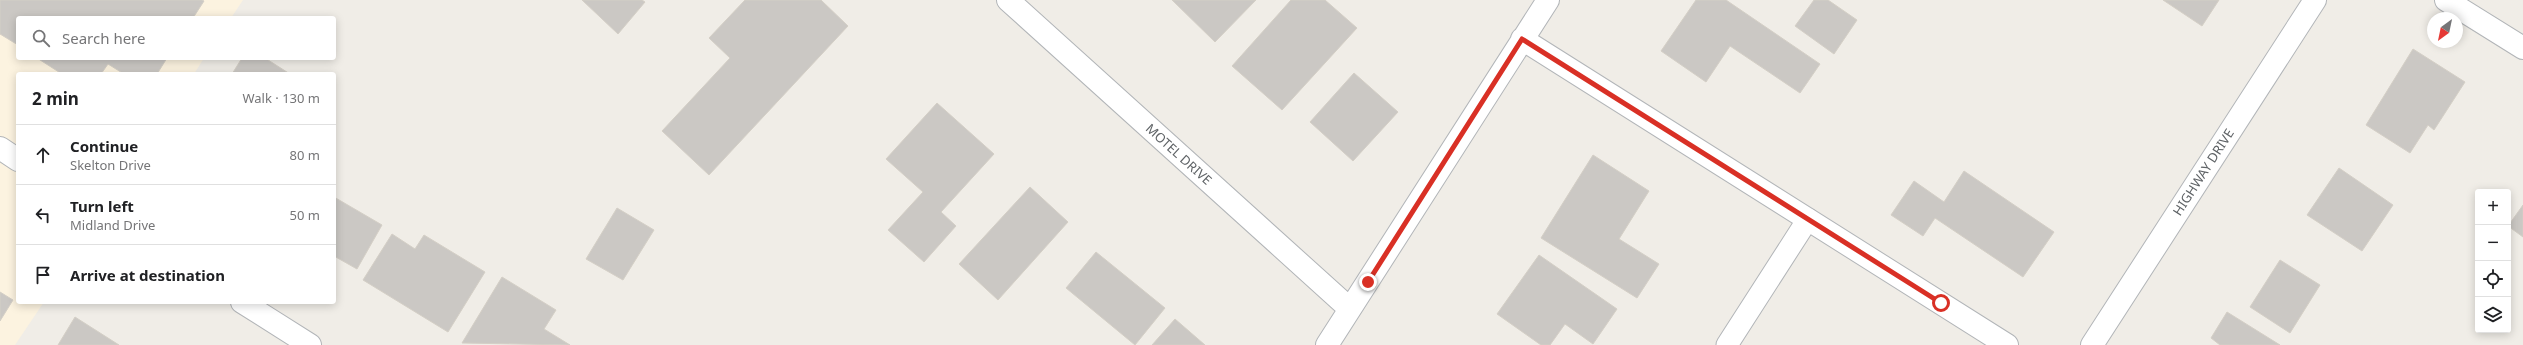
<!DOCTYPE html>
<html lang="en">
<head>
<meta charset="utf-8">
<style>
  body { margin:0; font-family:"Noto Sans",sans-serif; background:#f6f6f6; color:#202124 }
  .controls { position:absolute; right:12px; bottom:12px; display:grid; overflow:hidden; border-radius:4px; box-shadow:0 2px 10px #0003 }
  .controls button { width:36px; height:36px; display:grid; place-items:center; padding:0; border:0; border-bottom:1px solid #e0e0e0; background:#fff; color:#202124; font:20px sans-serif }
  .compass { position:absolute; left:2427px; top:12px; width:36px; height:36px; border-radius:50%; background:#fff; box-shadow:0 2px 10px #0003; rotate:213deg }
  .stop { position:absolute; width:12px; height:12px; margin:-9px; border:3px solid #d93025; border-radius:50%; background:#fff }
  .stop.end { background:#d93025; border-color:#fff; box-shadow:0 1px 4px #0008 }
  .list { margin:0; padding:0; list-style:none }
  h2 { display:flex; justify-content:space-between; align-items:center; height:52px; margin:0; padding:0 16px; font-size:17px }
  h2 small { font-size:13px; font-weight:400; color:#757577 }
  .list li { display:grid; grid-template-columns:26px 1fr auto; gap:12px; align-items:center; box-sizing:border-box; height:60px; padding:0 16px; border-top:1px solid #e0e0e0 }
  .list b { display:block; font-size:15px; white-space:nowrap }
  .list p { margin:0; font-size:13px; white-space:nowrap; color:#757577 }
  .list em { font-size:13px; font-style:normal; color:#757577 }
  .icon { flex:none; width:22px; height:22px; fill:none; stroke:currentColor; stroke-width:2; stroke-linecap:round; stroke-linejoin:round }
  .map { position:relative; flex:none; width:2523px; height:345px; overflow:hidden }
  .search { position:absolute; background:#fff; box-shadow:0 2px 10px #0003; left:16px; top:16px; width:320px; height:44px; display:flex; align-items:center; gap:10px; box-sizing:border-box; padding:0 14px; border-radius:4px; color:#757577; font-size:15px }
  .panel { position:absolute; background:#fff; box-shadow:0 2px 10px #0003; left:16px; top:72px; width:320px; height:232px; border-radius:4px }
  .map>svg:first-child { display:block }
  .commercial { fill:#fcf3e0 }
  .building { fill:#cbc8c4; stroke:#d4cfc6 }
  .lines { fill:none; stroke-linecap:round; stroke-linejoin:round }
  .service-casing { stroke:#b2b5b8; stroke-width:23 }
  .minor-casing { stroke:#b2b5b8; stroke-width:24 }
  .service { stroke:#fff; stroke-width:21 }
  .minor { stroke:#fff; stroke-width:22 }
  .route { stroke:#d93025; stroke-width:5 }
  .labels { text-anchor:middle; stroke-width:3; stroke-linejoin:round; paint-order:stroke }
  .street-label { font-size:13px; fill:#5f6366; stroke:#fff }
</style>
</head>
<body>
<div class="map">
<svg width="2523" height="345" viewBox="0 0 2523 345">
  <rect width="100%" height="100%" fill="#f0ede7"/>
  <path class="commercial" d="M0,0H243L231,18H18V58H204L194,74H18V302H44L15,345H0Z"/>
  <path class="building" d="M0,0H202L204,1L193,18H18V45L0,34Z
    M582,0H642L645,2L618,34Z
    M745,0H821L848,26L709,175L662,131L730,58L709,38Z
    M1172,0H1256L1215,42Z
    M1291,0H1325L1357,28L1282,110L1232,66Z
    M1696,0H1726L1820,64L1800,93L1730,46L1706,82L1661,51Z
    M1814,0H1828L1857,20L1834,54L1795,26Z
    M2163,0H2219L2202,26Z
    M2413,49L2465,82L2434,130L2428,125L2410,153L2366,125Z
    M37,58H167L157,74H124L108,64L101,74H62Z
    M242,58H265L290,74H232Z
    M1354,73L1398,112L1353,161L1310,122Z
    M937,103L994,154L941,212L956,226L924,262L888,230L923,192L886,159Z
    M1593,155L1649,191L1619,239L1659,264L1637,298L1541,238Z
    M2339,168L2393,205L2362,251L2307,215Z
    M1964,171L2054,232L2023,277L1935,218L1923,236L1891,215L1914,181L1944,202Z
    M1030,187L1068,222L998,300L959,264Z
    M334,197L382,225L357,269L334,256Z
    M2523,205V237L2508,226Z
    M617,208L654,230L623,280L586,259Z
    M392,234L415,249L424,235L485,272L448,332L363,280Z
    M1096,252L1165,308L1135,345L1066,288Z
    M1539,255L1617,309L1593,344L1565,324L1550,345H1541L1497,314Z
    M2280,260L2320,285L2290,333L2250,307Z
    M502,277L556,310L544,329L570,345L462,343Z
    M0,292L13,300L0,321Z
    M2227,312L2280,345H2220L2211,338Z
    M75,317L119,345H58Z
    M1175,319L1205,345H1152Z"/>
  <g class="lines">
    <g class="service-casing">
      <path id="service" d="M1727,345L1808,219"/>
    </g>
    <g class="minor-casing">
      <path id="minor" d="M1008,0L1350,309
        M2446,0L2523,48
        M1522,39L2007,345
        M0,148L18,160
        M242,302L310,345
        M1327,345L1548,0
        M2092,345L2315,0"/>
    </g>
    <use href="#service" class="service"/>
    <use href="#minor" class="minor"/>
  </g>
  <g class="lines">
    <path class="route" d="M1368,282L1522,39L1941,303"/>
  </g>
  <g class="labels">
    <g class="street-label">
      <text transform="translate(1179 154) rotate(42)" y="5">MOTEL DRIVE</text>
      <text transform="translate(2203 172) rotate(-57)" y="5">HIGHWAY DRIVE</text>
    </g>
  </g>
</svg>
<div class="controls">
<button>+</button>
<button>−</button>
<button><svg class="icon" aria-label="locate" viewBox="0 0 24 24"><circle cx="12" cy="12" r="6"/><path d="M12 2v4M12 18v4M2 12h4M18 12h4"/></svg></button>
<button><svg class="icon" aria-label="layers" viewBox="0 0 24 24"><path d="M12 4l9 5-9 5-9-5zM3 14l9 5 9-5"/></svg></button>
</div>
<svg class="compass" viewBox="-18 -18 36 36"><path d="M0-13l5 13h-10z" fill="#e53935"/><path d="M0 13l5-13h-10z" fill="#757577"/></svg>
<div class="stop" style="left:1941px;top:303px"></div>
<div class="stop end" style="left:1368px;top:282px"></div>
<div class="search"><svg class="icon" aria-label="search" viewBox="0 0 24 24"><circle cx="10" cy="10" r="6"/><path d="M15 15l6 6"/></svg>Search here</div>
<section class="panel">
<h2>2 min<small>Walk · 130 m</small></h2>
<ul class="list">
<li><svg class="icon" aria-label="ahead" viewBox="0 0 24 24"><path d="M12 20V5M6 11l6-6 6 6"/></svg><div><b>Continue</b><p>Skelton Drive</p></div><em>80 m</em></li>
<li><svg class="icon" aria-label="left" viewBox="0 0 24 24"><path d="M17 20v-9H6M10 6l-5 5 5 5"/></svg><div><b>Turn left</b><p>Midland Drive</p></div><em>50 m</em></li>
<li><svg class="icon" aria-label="arrive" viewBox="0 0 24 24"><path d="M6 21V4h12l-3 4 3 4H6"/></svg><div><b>Arrive at destination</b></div></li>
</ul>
</section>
</div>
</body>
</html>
